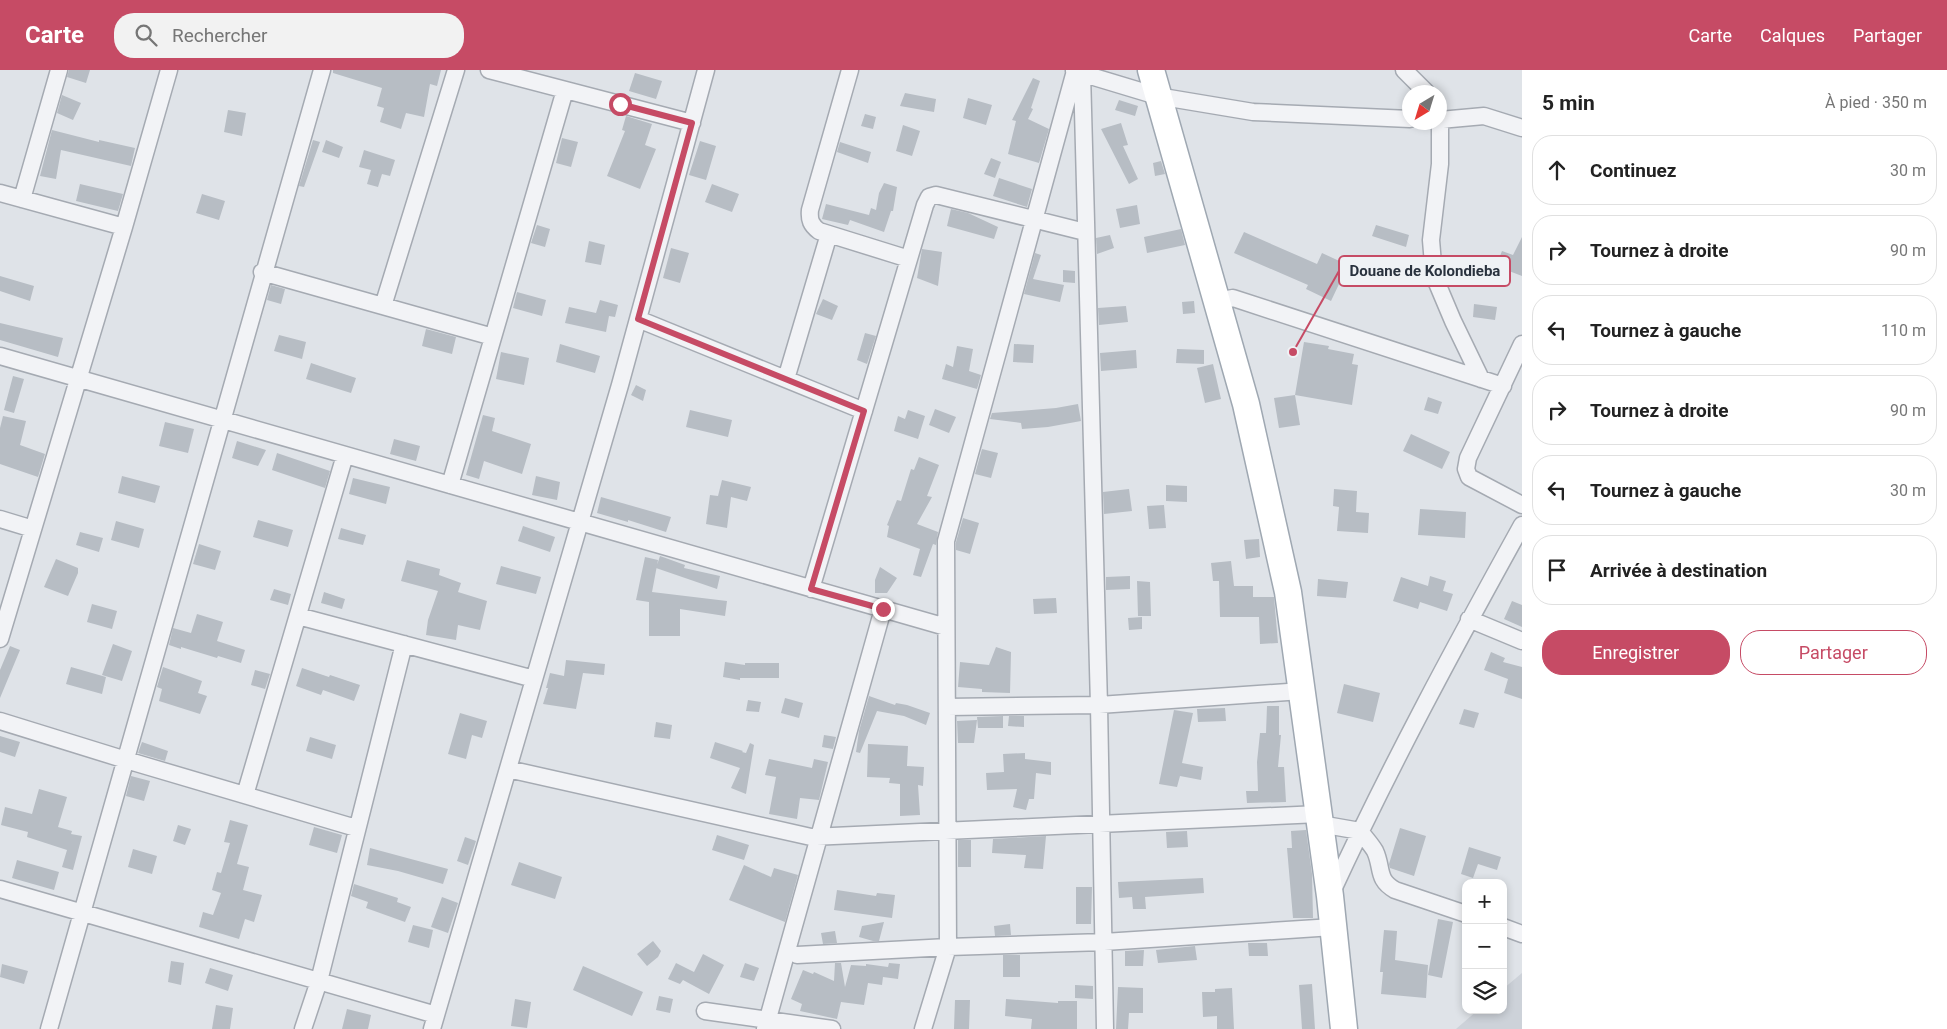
<!DOCTYPE html>
<html lang="fr">
<head>
<meta charset="utf-8">
<style>
  body { margin:0; font-family:Roboto,sans-serif; background:#f2f2f2; color:#222 }
  .controls { position:absolute; right:15px; bottom:15px; display:grid; overflow:hidden; border-radius:10px; box-shadow:0 2px 8px #0003 }
  .controls button { width:45px; height:45px; display:grid; place-items:center; padding:0; border:0; border-bottom:1px solid #e0e0e0; background:#fff; color:#222; font:25px sans-serif }
  .compass { position:absolute; left:1402px; top:15px; width:45px; height:45px; border-radius:50%; background:#fff; box-shadow:0 2px 8px #0003; rotate:218deg }
  .stop { position:absolute; width:15px; height:15px; margin:-11px; border:4px solid #c64b65; border-radius:50%; background:#fff }
  .stop.end { background:#c64b65; border-color:#fff; box-shadow:0 1px 5px #0008 }
  .list { margin:0; padding:0; list-style:none }
  h2 { display:flex; justify-content:space-between; align-items:center; height:65px; margin:0; padding:0 20px; font-size:21px }
  h2 small { font-size:16px; font-weight:400; color:#767676 }
  .list li { display:grid; grid-template-columns:32px 1fr auto; gap:15px; align-items:center; box-sizing:border-box; height:70px; margin:0 10px 10px; padding:0 10px; border:1px solid #e0e0e0; border-radius:20px }
  .list b { display:block; font-size:19px; white-space:nowrap }
  .list em { font-size:16px; font-style:normal; color:#767676 }
  .actions { display:flex; gap:10px; padding:15px 20px }
  .actions a { flex:1; padding:11px 0; border:1px solid #c64b65; border-radius:20px; text-align:center; font-size:18px; color:#c64b65 }
  .actions .main { background:#c64b65; color:#fff }
  .icon { flex:none; width:28px; height:28px; fill:none; stroke:currentColor; stroke-width:2; stroke-linecap:round; stroke-linejoin:round }
  .map { position:relative; flex:none; width:1522px; height:959px; overflow:hidden }
  header { display:flex; align-items:center; gap:30px; box-sizing:border-box; height:70px; padding:0 25px; background:#c64b65; color:#fff }
  header strong { font-size:24px }
  nav { display:flex; gap:28px; margin-inline-start:auto; font-size:18px }
  .search { width:350px; height:45px; background:#f2f2f2; display:flex; align-items:center; gap:12px; box-sizing:border-box; padding:0 18px; border-radius:20px; color:#767676; font-size:19px }
  main { display:flex }
  aside { flex:1; background:#fff }
  .map>svg:first-child { display:block }
  .built { fill:#cdd2d9 }
  .building { fill:#b7bdc4 }
  .lines { fill:none; stroke-linecap:round; stroke-linejoin:round }
  .minor-casing { stroke:#a5aab2; stroke-width:19 }
  .primary-casing { stroke:#9fa8b2; stroke-width:29 }
  .minor { stroke:#f2f3f6; stroke-width:16 }
  .primary { stroke:#fff; stroke-width:26 }
  .route { stroke:#c64b65; stroke-width:6 }
  .leader { fill:none; stroke:#c64b65; stroke-width:2 }
  .callout-dot { fill:#c64b65; stroke:#eff2f5; stroke-width:2 }
  .callout { fill:#eff2f5; stroke:#c64b65; stroke-width:2 }
  .callout-label { font-size:15px; text-anchor:middle; font-weight:bold; fill:#29323e }
</style>
</head>
<body>
<header>
<strong>Carte</strong>
<div class="search"><svg class="icon" aria-label="search" viewBox="0 0 24 24"><circle cx="10" cy="10" r="6"/><path d="M15 15l6 6"/></svg>Rechercher</div>
<nav><a>Carte</a><a>Calques</a><a>Partager</a></nav>
</header>
<main>
<div class="map">
<svg width="1522" height="959" viewBox="0 0 1522 959">
  <rect width="100%" height="100%" fill="#dfe3e8"/>
  <path class="built" d="M1522,903V959H1456L1478,940H1503V919Z"/>
  <path class="building" d="M69,0H90L86,13L67,7Z
    M333,0H441L437,16L430,14L424,47L406,43L401,59L380,52L384,38L377,36L382,18L333,3Z
    M635,3L662,11L656,29L629,21Z
    M1033,8L1040,11L1031,38L1033,39L1028,49L1049,59L1039,93L1008,84L1016,51L1012,50Z
    M905,23L936,29L934,42L900,36Z
    M62,25L81,33L73,50L57,43Z
    M968,28L992,35L986,55L963,48Z
    M1119,30L1138,36L1135,46L1115,40Z
    M228,40L246,43L242,66L224,62Z
    M865,44L876,47L873,59L861,56Z
    M626,46L652,54L645,75L656,79L640,119L607,106L625,61L622,60Z
    M1121,53L1128,75L1123,76L1138,109L1129,114L1101,59Z
    M903,55L920,61L912,86L896,81Z
    M52,60L99,72V70L135,78L131,96L61,80L56,109L40,106Z
    M562,68L578,72L571,97L556,93Z
    M313,70L320,72L304,117L299,116Z
    M326,70L343,77L339,88L322,82Z
    M700,71L716,76L706,110L689,105Z
    M840,72L871,82L868,93L837,82Z
    M364,80L395,90L390,106L382,104L378,117L367,114L371,100L359,97Z
    M991,88L1001,92L995,108L984,104Z
    M1161,91L1165,104L1155,106L1153,93Z
    M999,108L1032,119L1027,137L993,126Z
    M884,113L897,117L893,141H891L884,162L850,150L848,155L822,149L826,134L869,145L871,138L876,140L879,123Z
    M80,114L123,124L118,141L76,131Z
    M712,114L739,124L732,142L705,132Z
    M202,124L225,131L219,150L196,143Z
    M1137,135L1140,154L1120,158L1116,139Z
    M951,139L968,143L998,157L994,169L947,156Z
    M537,155L550,159L545,177L531,173Z
    M1376,155L1409,165L1406,177L1372,166Z
    M1181,159L1185,175L1147,183L1144,167Z
    M1244,162L1317,194L1322,183L1348,195L1331,231L1306,219L1308,215L1234,183Z
    M1110,165L1114,178L1097,184L1096,168Z
    M1522,167V206L1496,196L1502,181L1513,185Z
    M589,171L605,175L601,195L585,192Z
    M671,178L689,183L680,213L663,208Z
    M922,179L942,182L938,216L917,208Z
    M1035,183L1041,185L1033,209L1064,215L1060,232L1024,224Z
    M1063,200L1075,201V213L1063,212Z
    M0,206L34,216L30,231L0,221Z
    M271,215L285,219L281,234L267,230Z
    M517,222L546,230L542,246L513,238Z
    M823,229L838,236L832,250L816,244Z
    M600,230L618,235L615,247L609,246L606,262L565,253L569,237L596,243Z
    M1194,231L1195,243L1183,244L1182,232Z
    M1474,234L1497,237L1495,250L1473,247Z
    M1126,236L1128,252L1099,255L1098,238Z
    M0,253L63,268L58,287L0,270Z
    M426,259L456,267L452,284L422,276Z
    M865,263L876,266L867,294L857,290Z
    M279,265L306,272L302,289L274,281Z
    M1304,272L1329,276L1328,279L1354,284L1352,294L1358,295L1352,335L1295,325Z
    M560,274L600,286L595,303L556,292Z
    M1014,274L1034,275L1033,293L1013,292Z
    M957,276L973,279L969,301L981,305L977,319L942,309L946,294L953,297Z
    M1177,279L1204,280V294L1176,293Z
    M1136,280L1137,298L1101,301L1100,283Z
    M501,282L529,288L524,315L496,309Z
    M311,293L356,308L351,323L306,309Z
    M1213,294L1221,329L1205,333L1197,298Z
    M13,306L24,309L14,343L4,340Z
    M636,315L646,320L643,331L631,325Z
    M1295,325L1300,355L1279,358L1274,328Z
    M1428,327L1442,332L1438,344L1424,340Z
    M1078,334L1081,351L1048,357L1022,359L1021,353L990,349L992,343L1056,338Z
    M935,339L956,347L949,363L929,355Z
    M690,340L732,350L728,367L686,357Z
    M908,340L925,346L918,369L894,361L898,346L905,349Z
    M483,345L495,348L492,361L531,374L522,404L484,391L479,409L466,405Z
    M3,346L26,351L20,375L45,384L38,407L0,394V358Z
    M165,352L194,359L188,383L159,376Z
    M1411,364L1450,382L1442,399L1403,381Z
    M394,369L420,376L416,391L390,384Z
    M237,371L266,380L258,396L232,388Z
    M982,379L998,383L991,408L975,404Z
    M277,383L330,401L325,418L272,400Z
    M919,387L939,395L927,426L932,427L917,454L938,462L936,475L933,474L921,507L913,505L920,479L887,467L889,456L887,455L897,430L901,431L911,399L914,400Z
    M122,406L160,416L155,433L118,423Z
    M536,406L560,412L557,430L532,425Z
    M353,408L390,417L386,434L349,424Z
    M722,410L751,417L747,431L731,427L727,458L706,454L710,425L718,426Z
    M1166,415L1187,416V432L1166,431Z
    M1129,419L1132,441L1104,444L1103,422Z
    M1334,419L1357,421L1356,442L1369,443L1368,463L1337,461L1339,437L1333,436Z
    M601,427L671,447L666,462L628,450V452L597,443Z
    M1164,435L1166,458L1149,459L1147,436Z
    M1420,439L1466,442L1465,468L1418,465Z
    M963,448L979,453L970,484L956,480V472Z
    M258,450L293,460L288,477L253,467Z
    M116,451L144,459L139,478L111,470Z
    M523,456L555,467L550,482L518,471Z
    M341,458L366,465L363,475L338,469Z
    M80,462L103,468L99,482L76,475Z
    M1259,469L1260,487L1246,489L1244,470Z
    M199,474L221,481L215,500L193,494Z
    M660,486L685,495L684,498L720,506L717,519L656,498Z
    M645,487L658,490L652,522L727,531L725,546L680,539V566H649V532L636,530Z
    M56,489L78,498V503L68,526L44,517Z
    M407,490L440,499L439,505L461,513L458,522L487,531L480,560L458,555L456,570L426,565L428,550L438,521L401,511Z
    M1231,491L1234,516H1253V527H1274L1278,573L1260,574L1259,547H1220L1219,511H1213L1211,493Z
    M501,496L541,507L536,524L496,514Z
    M880,497L897,508L887,523H875V510Z
    M1130,506V519L1106,520V507Z
    M1430,506L1446,511L1443,521L1453,524L1447,541L1420,532L1418,539L1393,531L1401,507L1428,516Z
    M1318,509L1348,512L1346,528L1317,526Z
    M1137,511L1150,512L1151,546H1138Z
    M274,519L291,524L288,535L270,530Z
    M324,522L345,529L342,539L321,533Z
    M1056,528L1057,543L1034,544L1033,529Z
    M1512,531L1522,535V557L1504,549Z
    M92,534L117,541L112,559L87,552Z
    M197,544L223,552L217,571L245,580L241,593L218,586L217,588L181,577V579L169,575L173,558L191,563Z
    M1142,547V559L1129,560L1128,548Z
    M113,574L132,581L122,611L102,605Z
    M10,576L20,580L0,628V600Z
    M996,577L1011,582L1010,623L982,622V619L958,617L960,592L989,595Z
    M1491,582L1505,588L1503,592L1522,597V629L1504,623L1508,609L1484,600Z
    M566,590L605,594L604,605L583,603L576,639L543,634L548,618H546L550,603L564,606Z
    M725,592L745,595V593H779V608H740V610L723,607Z
    M71,597L106,607L102,624L66,614Z
    M163,597L202,611L198,623L207,626L200,644L159,631L162,619L157,617Z
    M302,598L329,607L330,605L360,615L354,631L323,620L321,625L296,616Z
    M255,600L270,604L265,619L251,615Z
    M1344,614L1380,623L1373,652L1337,643Z
    M869,626L895,635L896,633L907,635L930,643L926,655L904,646L877,641L860,683L856,682L859,661Z
    M785,628L803,633L799,648L781,643Z
    M748,630L761,632L759,642L746,641Z
    M1267,636H1279V665H1281L1278,697H1284L1286,732L1247,733L1246,721H1258L1257,692L1260,663H1266Z
    M1225,638L1226,651L1198,652L1197,639Z
    M1464,639L1479,643L1474,658L1459,654Z
    M1174,640L1193,643L1182,693L1203,697L1201,710L1180,706L1177,717L1159,714Z
    M460,643L487,651L482,668L472,665L466,689L448,684Z
    M1003,646V658H978L977,647Z
    M1009,646H1024V657L1008,656Z
    M977,650L974,673H958L957,651Z
    M656,652L672,655L670,669L654,667Z
    M824,665L836,667L833,679L822,677Z
    M0,666L20,672L15,687L0,682Z
    M310,667L336,675L332,689L306,681Z
    M142,672L168,681L165,691L138,683Z
    M715,672L743,681L742,682L746,683L750,673L754,675L746,724L731,718L740,698L710,688Z
    M868,674L908,676L907,696L924,697L923,716L918,715L920,745L900,746V714L889,713L890,708L867,707Z
    M1025,683V689L1051,692V705L1036,703L1034,729H1029L1026,740L1013,737L1017,719L987,720L986,703L1004,702L1003,684Z
    M769,689L812,698L814,689L828,692L819,730L800,728L797,749L769,744L776,707L765,705Z
    M131,706L150,711L144,731L126,726Z
    M39,719L67,727L58,757L72,761L71,764L82,766L73,800L62,797L67,780L27,767L28,762L1,755L5,737L32,744Z
    M230,750L248,755L237,794L249,797L243,820L262,825L254,852L245,849L239,869L199,857L203,842L213,845L221,823L212,820L217,802L221,803L230,773L224,772Z
    M178,755L191,759L185,775L173,771Z
    M314,757L342,765L337,783L309,775Z
    M1400,758L1426,766L1414,806L1390,798L1389,794Z
    M1306,760L1312,804L1313,848H1293L1287,778H1292L1291,761Z
    M1187,761L1188,777L1167,778L1166,762Z
    M717,765L749,775L744,790L712,780Z
    M1046,766L1043,799L1024,798L1026,785L992,783L993,769Z
    M465,767L476,771L468,795L457,791Z
    M958,770H971V797H958Z
    M1469,777L1501,787L1497,800L1478,794L1473,808L1461,804Z
    M370,778L448,799L443,814L398,801L367,795Z
    M133,779L157,786L152,804L128,797Z
    M17,790L59,802L54,820L12,808Z
    M519,792L562,807L555,829L511,815Z
    M744,795L771,807L774,798L798,805L785,852L729,830Z
    M1203,808L1204,823L1145,827L1146,839H1133L1132,827L1119,828L1118,812Z
    M354,814L398,828L397,832L411,837L405,852L366,838L368,832L351,826Z
    M1076,817H1092L1091,854H1076Z
    M837,820L876,826L877,823L895,825L892,848L834,840Z
    M442,827L458,833L448,863L431,857Z
    M1438,849L1453,852L1442,908L1428,905Z
    M884,852L879,871H873L859,867L862,856Z
    M1010,854L1011,865L995,866L994,856Z
    M413,855L433,860L429,878L408,872Z
    M1384,860L1397,861L1395,890L1428,895L1426,928L1381,924L1383,902H1380Z
    M835,861L837,873L823,874L821,863Z
    M653,871L661,881L658,887L647,896L637,884Z
    M1248,873H1267L1268,886H1249Z
    M1195,876L1197,890L1158,893L1156,880Z
    M1144,880L1143,896H1125V881Z
    M703,884L724,895L709,924L683,910L680,914L668,909L676,893L694,902Z
    M1003,885H1020V907H1003Z
    M171,891L184,893L181,915L168,912Z
    M745,893L759,898L754,911L740,907Z
    M835,893H841L845,917L851,895L866,896V894L888,897L889,893L900,894L898,909L883,907L882,915L868,913L864,935L841,932L837,949L800,941L802,934L791,929L803,900L813,904L814,902L834,911Z
    M2,894L28,901L24,914L0,907Z
    M583,896L643,922L632,946L573,920Z
    M210,898L233,905L228,921L205,913Z
    M1312,914L1315,959H1302L1299,915Z
    M1075,915L1093,916V929L1075,928Z
    M1118,917L1143,918V943H1129L1128,959H1116Z
    M1232,918L1234,959H1217V946L1203,947L1202,922H1215V919Z
    M659,926L673,929L670,943L656,940Z
    M515,929L531,932L527,958L511,956Z
    M1006,929L1058,933V931H1077V959H1031L1032,949L1005,946Z
    M955,930H970L969,959H954Z
    M216,935L233,938L230,959H212Z
    M347,939L371,945L368,959H342Z"/>
  <g class="lines">
    <g class="minor-casing">
      <path id="minor" d="M489,0L692,53
        M850,0L810,140C809,150 811,155 819,161L909,189
        M1404,0L1426,22
        M1074,1L1157,26L1253,42L1410,49
        M1082,3L1099,635L1105,959
        M1440,49V94L1431,170L1434,206L1453,251L1481,309
        M1440,50L1484,46L1522,58
        M0,123L124,157
        M22,129L59,0
        M262,202L493,267
        M1216,231L1233,228L1503,316
        M383,236L456,0
        M638,249L864,341
        M1522,274L1468,388L1466,399L1469,407L1522,435
        M0,286L946,557
        M786,309L829,164
        M450,415L565,20
        M0,449L33,459
        M811,519L925,135L929,127L936,125L1085,162
        M298,546L534,609
        M1469,549L1522,571
        M0,569L124,157L169,0
        M947,637L1099,635L1302,621
        M0,651L126,690L356,758
        M508,699L811,767L1319,744
        M245,725L345,385
        M1320,754L1360,761C1365,768 1371,774 1375,781C1383,798 1376,809 1395,820L1466,844
        M0,819L436,945
        M1331,824C1389,698 1455,576 1522,455
        M1503,857L1522,864
        M797,885L948,877L1104,872L1333,857
        M705,941L832,959
        M49,959L322,0
        M303,959L319,911L404,574
        M432,959L620,315L706,0
        M765,959L883,539
        M923,959L948,877L946,471L1075,1"/>
    </g>
    <g class="primary-casing">
      <path id="primary" d="M1151,0L1246,334L1288,522L1330,826L1344,959"/>
    </g>
    <use href="#minor" class="minor"/>
    <use href="#primary" class="primary"/>
  </g>
  <g class="lines">
    <path class="route" d="M620,34L692,53L638,249L864,341L811,519L883,539"/>
  </g>
  <path class="leader" d="M1293 282L1339 201"/>
  <circle class="callout-dot" cx="1293" cy="282" r="5"/>
  <rect class="callout" x="1339" y="186" width="171" height="30" rx="5"/>
  <g class="callout-label">
    <text x="1425" y="206">Douane de Kolondieba</text>
  </g>
</svg>
<div class="controls">
<button>+</button>
<button>−</button>
<button><svg class="icon" aria-label="layers" viewBox="0 0 24 24"><path d="M12 4l9 5-9 5-9-5zM3 14l9 5 9-5"/></svg></button>
</div>
<svg class="compass" viewBox="-18 -18 36 36"><path d="M0-13l5 13h-10z" fill="#e53935"/><path d="M0 13l5-13h-10z" fill="#767676"/></svg>
<div class="stop" style="left:620px;top:34px"></div>
<div class="stop end" style="left:883px;top:539px"></div>
</div>
<aside>
<h2>5 min<small>À pied · 350 m</small></h2>
<ul class="list">
<li><svg class="icon" aria-label="ahead" viewBox="0 0 24 24"><path d="M12 20V5M6 11l6-6 6 6"/></svg><div><b>Continuez</b></div><em>30 m</em></li>
<li><svg class="icon" aria-label="right" viewBox="0 0 24 24"><path d="M7 20v-9h11M14 6l5 5-5 5"/></svg><div><b>Tournez à droite</b></div><em>90 m</em></li>
<li><svg class="icon" aria-label="left" viewBox="0 0 24 24"><path d="M17 20v-9H6M10 6l-5 5 5 5"/></svg><div><b>Tournez à gauche</b></div><em>110 m</em></li>
<li><svg class="icon" aria-label="right" viewBox="0 0 24 24"><path d="M7 20v-9h11M14 6l5 5-5 5"/></svg><div><b>Tournez à droite</b></div><em>90 m</em></li>
<li><svg class="icon" aria-label="left" viewBox="0 0 24 24"><path d="M17 20v-9H6M10 6l-5 5 5 5"/></svg><div><b>Tournez à gauche</b></div><em>30 m</em></li>
<li><svg class="icon" aria-label="arrive" viewBox="0 0 24 24"><path d="M6 21V4h12l-3 4 3 4H6"/></svg><div><b>Arrivée à destination</b></div></li>
</ul>
<div class="actions"><a class="main">Enregistrer</a><a>Partager</a></div>
</aside>
</main>
</body>
</html>
